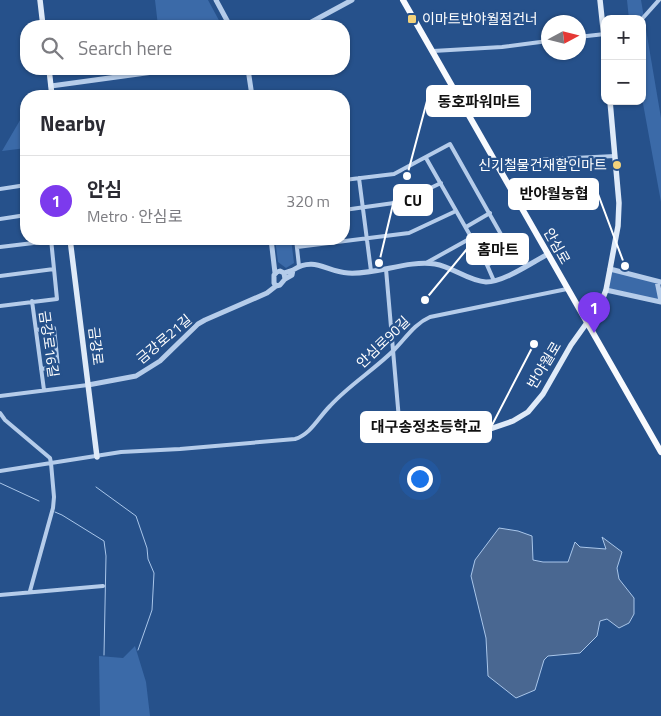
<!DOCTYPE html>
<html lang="en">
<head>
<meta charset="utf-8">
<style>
  body { margin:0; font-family:"Titillium Web","Noto Sans KR",sans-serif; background:#f7f7f7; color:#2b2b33 }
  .controls { position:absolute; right:15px; top:15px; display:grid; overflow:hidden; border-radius:10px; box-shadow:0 1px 4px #0004 }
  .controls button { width:45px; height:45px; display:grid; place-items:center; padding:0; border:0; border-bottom:1px solid #e1e1e2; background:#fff; color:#2b2b33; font:25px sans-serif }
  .compass { position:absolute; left:541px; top:15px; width:45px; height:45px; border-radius:50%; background:#fff; box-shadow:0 1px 4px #0004; rotate:83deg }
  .you { position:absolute; left:419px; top:478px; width:18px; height:18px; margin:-12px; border:4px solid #fff; border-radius:50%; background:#1a73e8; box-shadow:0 0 0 8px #1a73e833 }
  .badge { display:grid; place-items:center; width:32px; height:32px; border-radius:50%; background:#7c3aed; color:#fff; font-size:16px; font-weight:700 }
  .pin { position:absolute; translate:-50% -41px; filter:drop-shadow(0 1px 2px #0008) }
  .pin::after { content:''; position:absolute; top:26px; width:18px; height:15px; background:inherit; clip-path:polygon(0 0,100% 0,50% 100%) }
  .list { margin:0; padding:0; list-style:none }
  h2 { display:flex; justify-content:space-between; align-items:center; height:65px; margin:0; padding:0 20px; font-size:21px }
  h2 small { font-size:16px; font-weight:400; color:#7c7c81 }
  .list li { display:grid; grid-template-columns:32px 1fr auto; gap:15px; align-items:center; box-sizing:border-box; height:90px; padding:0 20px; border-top:1px solid #e1e1e2 }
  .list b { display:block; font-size:19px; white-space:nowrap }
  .list p { margin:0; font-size:16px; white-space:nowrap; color:#7c7c81 }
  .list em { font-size:16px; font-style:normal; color:#7c7c81 }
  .icon { flex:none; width:28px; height:28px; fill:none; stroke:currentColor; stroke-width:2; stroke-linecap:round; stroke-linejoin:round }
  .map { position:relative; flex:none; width:661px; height:716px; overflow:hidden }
  .search { position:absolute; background:#fff; box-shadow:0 1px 4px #0004; left:20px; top:20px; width:330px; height:55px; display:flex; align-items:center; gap:12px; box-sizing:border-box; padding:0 18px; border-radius:20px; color:#7c7c81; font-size:19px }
  .panel { position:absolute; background:#fff; box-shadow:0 1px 4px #0004; left:20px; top:90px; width:330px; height:155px; border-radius:20px }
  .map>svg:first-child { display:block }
  .green { fill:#3b6aa8 }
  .water { fill:#496791; stroke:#a9c6ea }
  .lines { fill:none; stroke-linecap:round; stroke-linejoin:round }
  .stream { stroke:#a9c6ea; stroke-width:1 }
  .minor { stroke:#b5ccea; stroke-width:4 }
  .tertiary { stroke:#b5ccea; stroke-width:5 }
  .secondary { stroke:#dfeaf8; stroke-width:5.5 }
  .primary { stroke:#f8fafe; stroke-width:6 }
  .poi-dot { fill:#f3d27a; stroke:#26518b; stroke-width:2 }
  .labels { text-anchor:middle; stroke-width:4.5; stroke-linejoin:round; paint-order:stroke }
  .poi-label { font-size:14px; fill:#fff; stroke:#26518b; text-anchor:start }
  .street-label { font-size:14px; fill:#fff; stroke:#26518b }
  .leader { fill:none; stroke:#fff; stroke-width:2 }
  .callout-dot { fill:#fff; stroke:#26518b; stroke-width:2 }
  .callout { fill:#fff; stroke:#fff; stroke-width:2 }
  .callout-label { font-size:15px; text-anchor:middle; font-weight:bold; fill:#111 }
</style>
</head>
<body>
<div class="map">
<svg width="661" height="716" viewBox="0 0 661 716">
  <rect width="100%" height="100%" fill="#26518b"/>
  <path class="green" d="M155,0H208L222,26H158Z
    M627,0H641L661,118V202L642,98V19H629Z
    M26,110V148L2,151Z
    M275,239H291L294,263L286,268L278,262Z
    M610,269L657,281L661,302L606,290Z
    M135,646L146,682L150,716H100L99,656L123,658Z"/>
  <path class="water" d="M499,528L518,531L532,536L533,560L543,562H568L575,542L580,547L606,549L602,537L622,552L617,568L619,579L634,598V614L629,623L619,628L607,619L600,621L597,636L580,653L548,656L544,660L535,690L516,698L488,676L486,638L471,576L475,560Z"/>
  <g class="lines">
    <path class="stream" d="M0,483L39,501
      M96,487L136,516L147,548L148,559L154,573L152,610L138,650
      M55,512L62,515L104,541L106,556L104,655"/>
    <path class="minor" d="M642,19L659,0
      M578,37L605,34
      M433,51L502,47L548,41
      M426,158L487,265L494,281
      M495,162L615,156
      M359,178L371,271
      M344,180L394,174L450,144L511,252L487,265
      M0,189L26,185
      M344,210L401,202L441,183
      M0,219L26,215
      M466,227L490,213
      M296,239L299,266
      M103,241L117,239
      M0,247L50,241
      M297,247L409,233L456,211
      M426,263L471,238
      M386,269L400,431L404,435H413
      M0,276L54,269
      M32,301L44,390
      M0,306L57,299L51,239
      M36,330L54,328L58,367L41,369
      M0,396L88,385
      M0,413L5,420L50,458L51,463L54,497L53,508L30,591
      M0,471L121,452L180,449L295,439C311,434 318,418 330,406C349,385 374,370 394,350C406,338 414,324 430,317L567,289
      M0,595L103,586"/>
    <path class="tertiary" d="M216,0L230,26
      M304,26L352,0
      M248,69L252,96
      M51,86L175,69
      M271,239L275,273
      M610,269L661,282
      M293,270C315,256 326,272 348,273C377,275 406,260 435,264C453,267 468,281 486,282C504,282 531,263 548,254
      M280,271L284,273L285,279L280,285L276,286L274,283V275L277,272Z
      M284,273L293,270L292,275L285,279
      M657,281L661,301
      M606,290L661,302
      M88,385L136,376L160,361L198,324L205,320L267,293L276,286"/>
    <path class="secondary" d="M40,0L43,26
      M600,0L605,47
      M49,69L52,96
      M70,239L97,457
      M413,435L487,430L513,421L528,412L543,394L571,345L601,303L606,290L610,269L618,226L619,203L610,101"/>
    <path class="primary" d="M403,0L661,452"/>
  </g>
  <g class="poi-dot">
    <rect x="407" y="14" width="10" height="10" rx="2.5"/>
    <circle cx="617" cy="165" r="5"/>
  </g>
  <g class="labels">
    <g class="poi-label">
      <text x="422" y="24">이마트반야월점건너</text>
      <text x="607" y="170" text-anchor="end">신기철물건재할인마트</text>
    </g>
    <g class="street-label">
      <text transform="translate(557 246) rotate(61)" y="5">안심로</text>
      <text transform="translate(164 339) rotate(-40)" y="5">금강로21길</text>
      <text transform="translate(383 342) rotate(-44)" y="5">안심로90길</text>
      <text transform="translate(49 344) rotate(82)" y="5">금강로16길</text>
      <text transform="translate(96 346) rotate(83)" y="5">금강로</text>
      <text transform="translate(544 365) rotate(-59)" y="5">반야월로</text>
    </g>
  </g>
  <path class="leader" d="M407 176L427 101M625 266L598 194M379 263L394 200M425 300L467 249M534 344L491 427"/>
  <g class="callout-dot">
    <circle cx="407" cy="176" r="5"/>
    <circle cx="625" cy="266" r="5"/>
    <circle cx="379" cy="263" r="5"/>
    <circle cx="425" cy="300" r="5"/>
    <circle cx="534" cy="344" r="5"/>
  </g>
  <g class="callout">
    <rect x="427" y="86" width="103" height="30" rx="5"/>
    <rect x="509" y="179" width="89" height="30" rx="5"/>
    <rect x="394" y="185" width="38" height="30" rx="5"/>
    <rect x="467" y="234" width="61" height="30" rx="5"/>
    <rect x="361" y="412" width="130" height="30" rx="5"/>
  </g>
  <g class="callout-label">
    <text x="479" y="107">동호파워마트</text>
    <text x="554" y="199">반야월농협</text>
    <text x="413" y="206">CU</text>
    <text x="498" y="255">홈마트</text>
    <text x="426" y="432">대구송정초등학교</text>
  </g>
</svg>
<div class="controls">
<button>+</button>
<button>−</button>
</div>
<svg class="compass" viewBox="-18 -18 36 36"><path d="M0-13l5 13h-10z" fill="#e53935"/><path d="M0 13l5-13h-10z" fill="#7c7c81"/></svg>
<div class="you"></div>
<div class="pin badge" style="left:594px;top:333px">1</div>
<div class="search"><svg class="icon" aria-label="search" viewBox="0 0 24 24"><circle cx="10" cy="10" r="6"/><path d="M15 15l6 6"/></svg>Search here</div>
<section class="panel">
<h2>Nearby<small></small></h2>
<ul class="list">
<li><span class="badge">1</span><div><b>안심</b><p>Metro · 안심로</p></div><em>320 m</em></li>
</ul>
</section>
</div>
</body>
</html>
